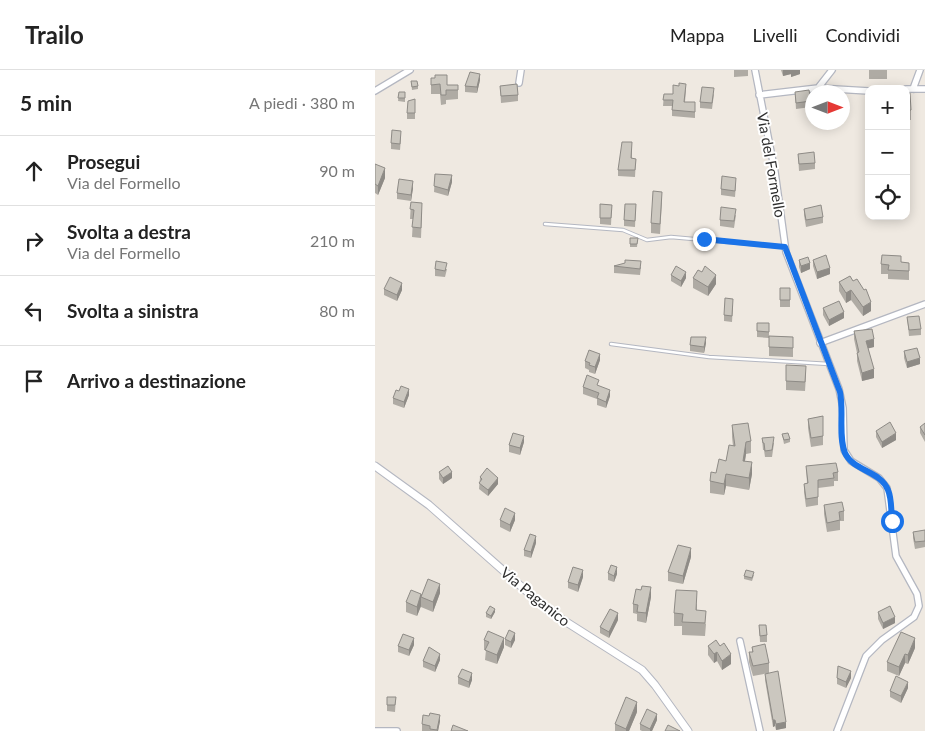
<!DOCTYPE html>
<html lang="it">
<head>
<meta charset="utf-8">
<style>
  body { margin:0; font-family:Lato,sans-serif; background:#f6f6f6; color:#222 }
  .controls { position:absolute; right:15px; top:15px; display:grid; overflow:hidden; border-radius:10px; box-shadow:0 2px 12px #0003 }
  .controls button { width:45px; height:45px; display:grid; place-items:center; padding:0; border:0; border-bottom:1px solid #e0e0e0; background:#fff; color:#222; font:25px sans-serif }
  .compass { position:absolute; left:430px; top:15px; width:45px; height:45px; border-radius:50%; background:#fff; box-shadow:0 2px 12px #0003; rotate:90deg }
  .stop { position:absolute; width:15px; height:15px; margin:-11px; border:4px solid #1a73e8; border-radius:50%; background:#fff }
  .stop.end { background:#1a73e8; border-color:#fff; box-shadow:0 1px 5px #0008 }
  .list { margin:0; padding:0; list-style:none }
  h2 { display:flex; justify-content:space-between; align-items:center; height:65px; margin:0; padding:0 20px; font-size:21px }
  h2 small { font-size:16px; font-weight:400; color:#767676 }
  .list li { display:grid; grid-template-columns:32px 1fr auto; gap:15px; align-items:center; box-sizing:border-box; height:70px; padding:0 20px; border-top:1px solid #e0e0e0 }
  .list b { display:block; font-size:19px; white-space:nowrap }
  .list p { margin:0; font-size:16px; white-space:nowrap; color:#767676 }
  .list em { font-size:16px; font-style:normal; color:#767676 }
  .icon { flex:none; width:28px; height:28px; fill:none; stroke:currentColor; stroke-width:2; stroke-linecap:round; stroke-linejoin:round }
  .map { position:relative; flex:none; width:550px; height:661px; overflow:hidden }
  header { display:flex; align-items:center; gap:30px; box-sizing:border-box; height:70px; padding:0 25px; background:#fff; border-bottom:1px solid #e0e0e0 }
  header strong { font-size:24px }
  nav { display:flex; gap:28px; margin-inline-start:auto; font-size:18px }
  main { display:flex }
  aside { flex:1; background:#fff }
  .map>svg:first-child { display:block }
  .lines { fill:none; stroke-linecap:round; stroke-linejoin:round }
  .service-casing { stroke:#b4b7c1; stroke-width:4.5 }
  .minor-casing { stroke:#b4b7c1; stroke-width:8 }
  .tertiary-casing { stroke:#b4b7c1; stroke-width:9 }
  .service { stroke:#fff; stroke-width:2.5 }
  .minor { stroke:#fff; stroke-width:5.5 }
  .tertiary { stroke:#fff; stroke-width:7 }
  .wall { fill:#afaba4 }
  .shaded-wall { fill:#8e8b86 }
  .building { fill:#cbc7bf; stroke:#8e8b86 }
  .route { stroke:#1a73e8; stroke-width:6 }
  .labels { text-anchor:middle; stroke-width:4; stroke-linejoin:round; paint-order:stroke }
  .street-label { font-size:15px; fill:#2e2e2e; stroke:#fff }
</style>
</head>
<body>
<header>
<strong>Trailo</strong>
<nav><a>Mappa</a><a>Livelli</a><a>Condividi</a></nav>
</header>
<main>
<aside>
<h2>5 min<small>A piedi · 380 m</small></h2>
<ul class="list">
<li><svg class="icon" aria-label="ahead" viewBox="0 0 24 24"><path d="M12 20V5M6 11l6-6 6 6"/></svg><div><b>Prosegui</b><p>Via del Formello</p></div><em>90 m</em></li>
<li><svg class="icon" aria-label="right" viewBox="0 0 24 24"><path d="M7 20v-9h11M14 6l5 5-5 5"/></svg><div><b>Svolta a destra</b><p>Via del Formello</p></div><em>210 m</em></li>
<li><svg class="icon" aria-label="left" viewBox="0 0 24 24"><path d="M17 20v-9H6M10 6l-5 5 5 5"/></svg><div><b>Svolta a sinistra</b></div><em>80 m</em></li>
<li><svg class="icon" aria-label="arrive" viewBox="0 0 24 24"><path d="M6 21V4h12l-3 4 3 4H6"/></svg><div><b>Arrivo a destinazione</b></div></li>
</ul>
</aside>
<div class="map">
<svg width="550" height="661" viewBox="0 0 550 661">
  <rect width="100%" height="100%" fill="#efe9e1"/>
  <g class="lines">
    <g class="service-casing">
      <path id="service" d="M170,154L248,160L272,170L296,167L410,177
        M236,274L334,287L454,294"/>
    </g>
    <g class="minor-casing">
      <path id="minor" d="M380,0L400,102L411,182L464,319L468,338L469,380L476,391L504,408L512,418L521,486L542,524L544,536L539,547L507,570L491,586L462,661
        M144,13L146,0
        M443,18L457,0
        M531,19H550
        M538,19L545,0
        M0,21L35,0
        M384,25L443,18L494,21
        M445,273L550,234
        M365,571L385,661
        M0,661H22"/>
    </g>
    <g class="tertiary-casing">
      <path id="tertiary" d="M0,396L54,435L174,541L267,600L280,615L313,661"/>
    </g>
    <use href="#service" class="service"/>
    <use href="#minor" class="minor"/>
    <use href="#tertiary" class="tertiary"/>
  </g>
  <path class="wall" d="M359,0H373V6L359,7Z
    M406,0H425V4L416,7V4L408,6Z
    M494,0H512V9H494Z
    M56,8L72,15H83V29L71,30V34L66,35L65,24H56Z
    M105,10L102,23L90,22V16Z
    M36,11L43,16V19L37,20Z
    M125,16L143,25V31L126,33Z
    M311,20L310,32H320V48L297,46V36H288L289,24H298Z
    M24,22H30V32L23,31Z
    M420,22L436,31V37L421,39Z
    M339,24L337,39L325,38V32Z
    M531,24L536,40V50H531Z
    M40,29V49H32V43Z
    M26,68L25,80L16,79V73Z
    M257,79V88L261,89L260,107L243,106V100Z
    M423,84L440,93V99L424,101Z
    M0,94L10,108L3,125L0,123Z
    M60,104L77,112L73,126L59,122Z
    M361,114L360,127L346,125V119Z
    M38,118L36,131L22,129V123Z
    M287,131L285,164L276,163V153Z
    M36,132L47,143L46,168L37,167L38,149H35Z
    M225,134L237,135L236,155L225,154Z
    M261,134L260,157L249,156V150Z
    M429,139L448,147V153L431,157L429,145Z
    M361,145L359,158L345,156V150Z
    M263,168L262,177H255V174Z
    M424,190L435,199L426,203L424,197Z
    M438,190L455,204L442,209L438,196Z
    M526,192L534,193V210L513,209V204H506V194Z
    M239,196L266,197L265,205L239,203Z
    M60,199H72L70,207L60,206Z
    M296,205L311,208L306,217L296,211Z
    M475,206L496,241L488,246L476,230L471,233L464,221V212Z
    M318,208L341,214L333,226L318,218Z
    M405,218H415V237H405Z
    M9,219L27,220L22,231L9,225Z
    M358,235L357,252L349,251V245Z
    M448,238L469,248L454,256L448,245Z
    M532,247L546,259V265L534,266Z
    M382,253H394V268L382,267Z
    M479,261L499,277L493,278L499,308L487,311L482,291V283L479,269Z
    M394,266L418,267V287L394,286Z
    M331,273L329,283L315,281V275Z
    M529,281L545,294L532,298L529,288Z
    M225,290L220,304L214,302V300L210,298V291Z
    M431,305L430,321L411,320V311Z
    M224,316L235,326L231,338L222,335V329L208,324V317Z
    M24,321L34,325L29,338L18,334V328Z
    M448,346V375L436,377L433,358V349Z
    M550,353V372L545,363V357Z
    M357,355L376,371V383L371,384L370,391L377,404L374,420L351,416L349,425L335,423V411L351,391L358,376L357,367Z
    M501,361L521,370L507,378L501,367Z
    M407,364L415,369V372L409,374Z
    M387,368L399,373L397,387H390L389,380H388Z
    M149,372L145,385L134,382V375Z
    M431,396L463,402V411H459V416L443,418V435L431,437L429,422V414L432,413Z
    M64,402L77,408L68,414L64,409Z
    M105,407L123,414L113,426L104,419Z
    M449,435L469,441V451H465V460L452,462L449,444Z
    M125,450H140L135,462L125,457Z
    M550,460V477L540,479L538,468V462Z
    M161,473L156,488L149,486V480Z
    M316,487L308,514L293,511V502Z
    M233,503L242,504L239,512L233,510Z
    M379,505L377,511L369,509V506Z
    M208,507L203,522L193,518V512Z
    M65,523L58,542L46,537V536L42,546L31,542V532L46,524Z
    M276,527L271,553L262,551V544L258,543V534Z
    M322,534V541L331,554L330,566L307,565V556H299V543Z
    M120,542L116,549L111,547V543Z
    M503,542L520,553L508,559L503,549Z
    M243,550L234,568L225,563V557Z
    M384,555L392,565V572H385Z
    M130,569L140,570L136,578L130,575Z
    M109,570L129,577L122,594L110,590L111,580H109Z
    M39,575L34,586L23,582V576Z
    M333,576L356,594L347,600L342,591L339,593L333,585Z
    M377,577L394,593V603L378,606L374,592V582H377Z
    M540,578L533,594L530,593L524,606L512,601V592Z
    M65,590L60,602L48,597V591Z
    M390,604L411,658L401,660L400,656L398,657L390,610Z
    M83,607L97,610L94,618L83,614Z
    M462,608H476L471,618L462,614Z
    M533,618L526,633L515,627V621Z
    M12,627H21L20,642L12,641Z
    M262,642L254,661H240V654Z
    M282,650L277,661H267L265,660V654Z
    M65,651L63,661H47V654Z"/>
  <path class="shaded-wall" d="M408,0H416V4L408,6Z
    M416,0H425V4L416,7Z
    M105,4V10L102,23V17Z
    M10,98V108L3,125V116Z
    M77,105V112L73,126V120Z
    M38,111V118L36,131V125Z
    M435,193V199L426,203V196Z
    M455,198V204L442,209V202Z
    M311,202V208L306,217V211Z
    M341,205V214L333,226V217Z
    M27,213V220L22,231V225Z
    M476,220V230L471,233V223Z
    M496,232V241L488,246V237Z
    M469,242V248L454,256V250Z
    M331,267V273L329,283V277Z
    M499,269V277L491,279V271Z
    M225,284V290L220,304V297Z
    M545,288V294L532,298V292Z
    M499,299V308L487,311V303Z
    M34,319V325L29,338V332Z
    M235,320V326L231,338V332Z
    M521,363V370L507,378V372Z
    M149,366V372L145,385V378Z
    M371,372V384L368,402V391Z
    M377,392V404L374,420V408Z
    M77,402V408L68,414V408Z
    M351,404V416L349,425V414Z
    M123,408V414L113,426V420Z
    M140,443V450L135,462V455Z
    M161,466V473L156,488V482Z
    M316,478V487L308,514V506Z
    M242,497V504L239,512V506Z
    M208,500V507L203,522V515Z
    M65,514V523L58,542V532Z
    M276,517V527L271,553V543Z
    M46,524V536L42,546V537Z
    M120,539V542L116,549V546Z
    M243,543V550L234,568V562Z
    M520,547V553L508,559V553Z
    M140,563V570L136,578V572Z
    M39,568V575L34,586V580Z
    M129,568V577L122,594V585Z
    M540,568V578L533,594V585Z
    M342,582V591L339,593V584Z
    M65,584V590L60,602V596Z
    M356,584V594L347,600V591Z
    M530,584V593L524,606V597Z
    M476,601V608L471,618V612Z
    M97,603V610L94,618V612Z
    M533,612V618L526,633V626Z
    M262,632V642L254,661H251V659Z
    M282,644V650L277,661H275V659Z
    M65,645V651L63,661H62Z
    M398,650H400V656L398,657Z
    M411,652V658L401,660V654Z"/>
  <path class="building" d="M95,2L105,4L102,17L90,16Z
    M60,5H72V15H83V20H71V25H66L65,14L56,15V8H60Z
    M36,11H42L43,16L37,17Z
    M304,13L311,14L309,32H320V42L297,40L298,30H288L289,24H298V15L304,16Z
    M142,14L143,25L126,26L125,16Z
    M327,17L339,18L337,33L325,32Z
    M434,20L436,31L421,33L420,22Z
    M24,22H30V28H23Z
    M535,23L536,40L531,41V24Z
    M40,29V43H32L33,31Z
    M17,60L26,61L25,74L16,73Z
    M247,72H257L256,88L261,89L260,100H243Z
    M439,82L440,93L424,94L423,84Z
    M0,94L10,98L3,116L0,114Z
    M60,104L77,105L73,120L59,116Z
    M347,106L361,108L360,121L346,119Z
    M24,109L38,111L36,125L22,123Z
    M278,121L287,122L285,154L276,153Z
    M36,132L47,133L46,158L37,157L39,140L35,139Z
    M225,134L237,135L236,148H225Z
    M250,134H261L260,151L249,150Z
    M446,135L448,147L431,150L429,139Z
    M346,137L361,139L359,151L345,150Z
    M255,168H263L262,174H255Z
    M451,185L455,198L442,202L438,190Z
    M507,185L526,186V192L534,193V201L513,200L514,195L506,194Z
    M433,187L435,193L426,196L424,190Z
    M250,190L266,191L265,199L239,196L250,193Z
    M61,191L72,193L70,201L60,199Z
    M301,196L311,202L306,211L296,205Z
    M330,196L341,205L333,217L318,208L323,200L327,202Z
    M475,206L478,211L482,209L489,220L491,219L496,232L488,237L476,220L471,223L464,212Z
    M15,207L27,213L22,225L9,219Z
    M405,218H415V230H405Z
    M350,228L358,229L357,246L349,245Z
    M464,231L469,242L454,250L448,238Z
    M544,246L546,259L534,260L532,247Z
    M382,253H394V262L382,261Z
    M497,259L499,269L491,271L499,299L487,303L482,283L484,282L479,261Z
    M394,266L418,267V278L394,277Z
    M316,267H331L329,277L315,275Z
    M542,278L545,288L532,292L529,281Z
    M214,280L225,284L220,297L214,295L215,293L210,291Z
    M411,295L431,296L430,312L411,311Z
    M212,305L224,310L222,315L235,320L231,332L222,328L224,323L208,317Z
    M26,316L34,319L29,332L18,328L21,320L24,321Z
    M448,346V366L436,368L433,349Z
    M515,352L521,363L507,372L501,361Z
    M373,353L376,371L371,372L368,391L377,392L374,408L351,404L349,414L335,411L336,402L341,403L344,389L351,391L354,375L360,376L357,355Z
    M550,353V365L545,357Z
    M138,363L149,366L145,378L134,375Z
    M413,363L415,369L409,370L407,364Z
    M399,367L397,380L390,381L389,373H388L387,368Z
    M461,393L463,402L458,403L459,408L443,410V427L431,429L429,414L433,413L431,396Z
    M73,396L77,402L68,408L64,402Z
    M112,398L123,408L113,420L104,413L107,409L105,407Z
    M467,432L469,441L464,442L465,450L452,453L449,435Z
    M130,438L140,443L135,455L125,450Z
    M550,460V471L540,472L538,462Z
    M155,464L161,466L156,482L149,480Z
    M303,475L316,478L308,506L293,502Z
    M236,495L242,497L239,506L233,503Z
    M198,497L208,500L203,515L193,512Z
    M371,500L379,502L377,508L369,506Z
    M53,509L65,514L58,532L46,527Z
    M267,516L276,517L271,543L262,542L263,535L258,534L261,519L266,520Z
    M36,520L46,524L42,537L31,532Z
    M301,520L322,521L321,540L331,541L330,553L307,552L308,544L299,543Z
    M115,536L120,539L116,546L111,543Z
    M515,536L520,547L508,553L503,542Z
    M235,539L243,543L234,562L225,557Z
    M384,555H391L392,565L385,566Z
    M134,560L140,563L136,572L130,569Z
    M113,561L129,568L122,585L110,580L114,572L109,570Z
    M526,562L540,568L533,585L530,584L524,597L512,592Z
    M28,564L39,568L34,580L23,576Z
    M341,570L345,576L349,573L356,584L347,591L342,582L339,584L333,576Z
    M390,574L394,593L378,596L374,582H378L377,577Z
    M54,577L65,584L60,596L48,591Z
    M463,596L476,601L471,612L462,608Z
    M87,599L97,603L94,612L83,607Z
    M403,601L411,652L401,654L400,650H398L390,604Z
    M521,606L533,612L526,626L515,621Z
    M12,627H21L20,635H12Z
    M251,627L262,632L251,659L240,654Z
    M272,639L282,644L275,659L265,654Z
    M55,643L65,645L62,660L55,659V656L47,654L48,645L54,646Z
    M78,655L93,661H76Z
    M293,655L305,661H290Z"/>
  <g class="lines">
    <path class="route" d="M329,169L410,177L465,322C469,341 463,366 470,383C478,401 506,401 513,420C517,429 516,441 517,451"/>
  </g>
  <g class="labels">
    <g class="street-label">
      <text transform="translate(396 95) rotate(80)" y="5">Via del Formello</text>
      <text transform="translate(160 527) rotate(39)" y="5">Via Paganico</text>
    </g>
  </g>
</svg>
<div class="controls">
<button>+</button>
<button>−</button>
<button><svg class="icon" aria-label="locate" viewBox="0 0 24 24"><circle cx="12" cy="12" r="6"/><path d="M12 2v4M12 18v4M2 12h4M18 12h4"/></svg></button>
</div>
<svg class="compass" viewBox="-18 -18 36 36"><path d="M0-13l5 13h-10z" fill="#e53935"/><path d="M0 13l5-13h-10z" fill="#767676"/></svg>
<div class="stop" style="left:517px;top:451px"></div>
<div class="stop end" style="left:329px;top:169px"></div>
</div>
</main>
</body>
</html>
